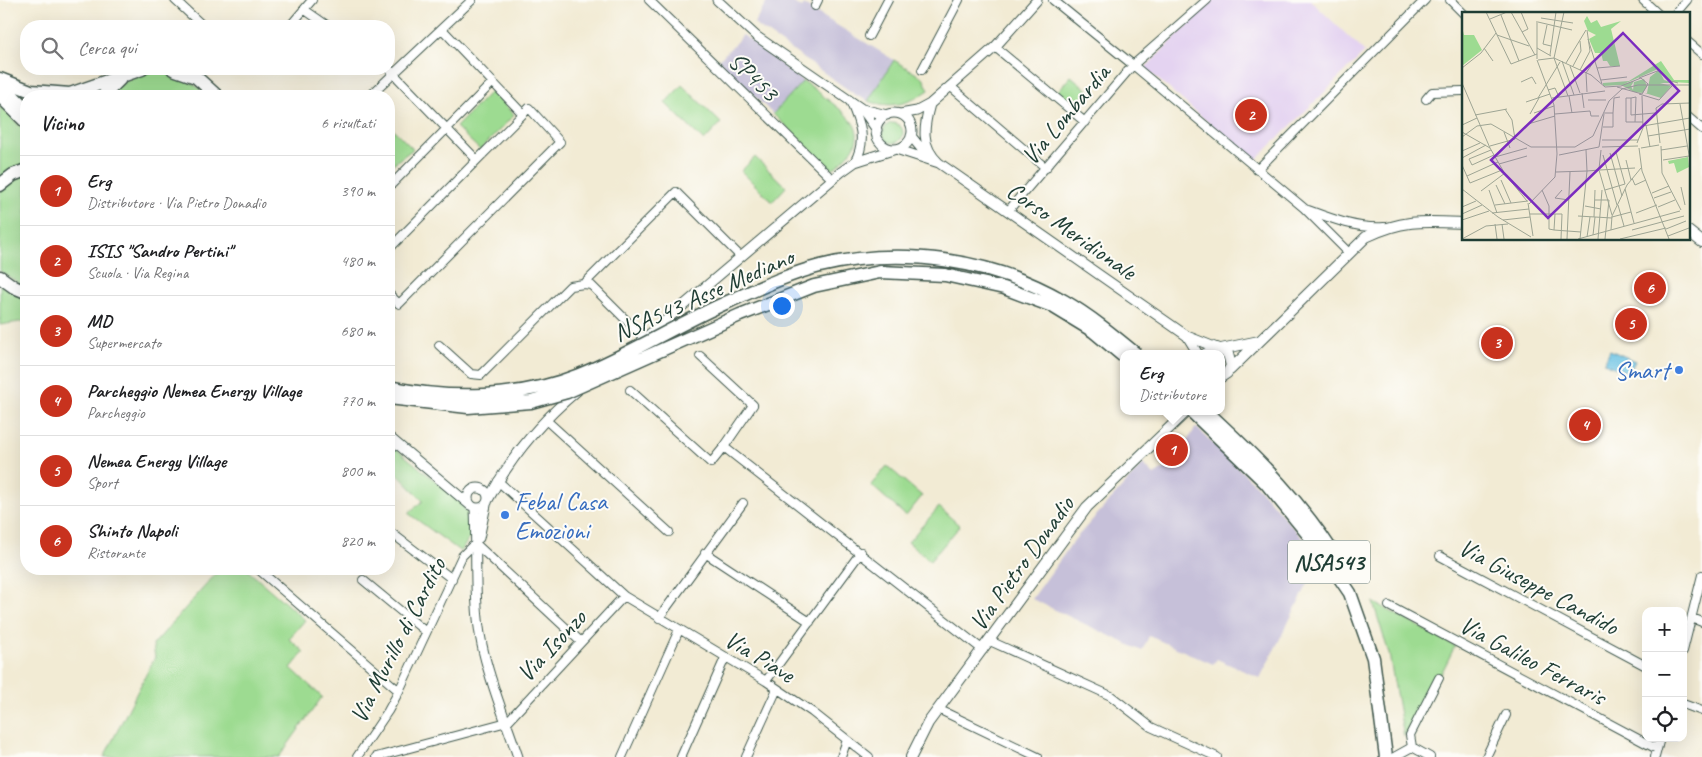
<!DOCTYPE html>
<html lang="it">
<head>
<meta charset="utf-8">
<style>
  body { margin:0; font-family:Caveat,sans-serif; background:#f2f2f2; color:#202124 }
  .controls { position:absolute; right:15px; bottom:15px; display:grid; overflow:hidden; border-radius:10px; box-shadow:0 5px 20px #0002 }
  .controls button { width:45px; height:45px; display:grid; place-items:center; padding:0; border:0; border-bottom:1px solid #e0e0e0; background:#fff; color:#202124; font:25px sans-serif }
  .you { position:absolute; left:781px; top:305px; width:18px; height:18px; margin:-12px; border:4px solid #fff; border-radius:50%; background:#1a73e8; box-shadow:0 0 0 8px #1a73e833 }
  .badge { display:grid; place-items:center; width:32px; height:32px; border-radius:50%; background:#c8321e; color:#fff; font-size:16px; font-weight:700 }
  .pin { position:absolute; translate:-50% -50%; border:2px solid #fff; box-shadow:0 1px 5px #0006 }
  .popup { position:absolute; left:1120px; top:350px; width:105px; height:65px; box-sizing:border-box; display:grid; place-content:center; border-radius:10px; background:#fff; filter:drop-shadow(0 1px 4px #0005); font-size:16px; white-space:nowrap; color:#757577 }
  .popup b { font-size:19px; color:#202124 }
  .popup::after { content:''; position:absolute; left:50%; top:100%; margin-left:-10px; border:10px solid transparent; border-top-color:#fff }
  .list { margin:0; padding:0; list-style:none }
  h2 { display:flex; justify-content:space-between; align-items:center; height:65px; margin:0; padding:0 20px; font-size:21px }
  h2 small { font-size:16px; font-weight:400; color:#757577 }
  .list li { display:grid; grid-template-columns:32px 1fr auto; gap:15px; align-items:center; box-sizing:border-box; height:70px; padding:0 20px; border-top:1px solid #e0e0e0 }
  .list b { display:block; font-size:19px; white-space:nowrap }
  .list p { margin:0; font-size:16px; white-space:nowrap; color:#757577 }
  .list em { font-size:16px; font-style:normal; color:#757577 }
  .icon { flex:none; width:28px; height:28px; fill:none; stroke:currentColor; stroke-width:2; stroke-linecap:round; stroke-linejoin:round }
  .map { position:relative; flex:none; width:1702px; height:757px; overflow:hidden }
  .search { position:absolute; background:#fff; box-shadow:0 5px 20px #0002; left:20px; top:20px; width:375px; height:55px; display:flex; align-items:center; gap:12px; box-sizing:border-box; padding:0 18px; border-radius:20px; color:#757577; font-size:19px }
  .panel { position:absolute; background:#fff; box-shadow:0 5px 20px #0002; left:20px; top:90px; width:375px; height:485px; border-radius:20px }
  .map>svg:first-child { display:block }
  .built { fill:#e4d3f1 }
  .industrial { fill:#c6c0d9 }
  .green { fill:#9ddb91; stroke:#5e8c62 }
  .water { fill:#65c0e3; stroke:#427e8c }
  .lines { fill:none; stroke-linecap:round; stroke-linejoin:round }
  .minor-casing { stroke:#3f574c; stroke-width:10 }
  .tertiary-casing { stroke:#3f574c; stroke-width:11 }
  .secondary-casing { stroke:#3f574c; stroke-width:12 }
  .trunk-casing { stroke:#3f574c; stroke-width:15 }
  .minor { stroke:#fff; stroke-width:8 }
  .tertiary { stroke:#fff; stroke-width:9 }
  .secondary { stroke:#fff; stroke-width:10 }
  .trunk { stroke:#fff; stroke-width:12 }
  .trunk-bridge-casing { stroke:#3f574c; stroke-width:15; stroke-linecap:butt }
  .trunk-bridge { stroke:#fff; stroke-width:12 }
  .shop-dot { fill:#3f7fe0; stroke:#fdfcf7; stroke-width:2 }
  .labels { text-anchor:middle; stroke-width:4; stroke-linejoin:round; paint-order:stroke }
  .shield { fill:#fdfcf7; stroke:#62766e; stroke-width:1 }
  .shield-label { font-size:24px; font-weight:bold; fill:#1f3d34 }
  .street-label { font-size:25px; fill:#1f3d34; stroke:#fdfcf7 }
  .shop-label { font-size:25px; fill:#366cbe; stroke:#fdfcf7; text-anchor:end }
  .inset-road { fill:none; stroke:#9ea594; stroke-width:1 }
  .view { fill:#7b2cbf; fill-opacity:0.15; stroke:#7b2cbf; stroke-width:2.5 }
  .inset-edge { fill:none; stroke:#1f3d34; stroke-width:2.5 }
</style>
</head>
<body>
<div class="map">
<svg width="1702" height="757" viewBox="0 0 1702 757">
  <rect width="100%" height="100%" fill="#fdfcf7"/>
  <filter id="ink" filterUnits="userSpaceOnUse"><feTurbulence type="fractalNoise" baseFrequency=".02" numOctaves="2"/><feDisplacementMap in="SourceGraphic" scale="10" xChannelSelector="R" yChannelSelector="G"/><feConvolveMatrix kernelMatrix="1 2 1 2 8 2 1 2 1" color-interpolation-filters="sRGB"/></filter>
  <filter id="wash" filterUnits="userSpaceOnUse"><feTurbulence type="fractalNoise" baseFrequency=".0096" numOctaves="4" result="noise"/><feDisplacementMap in="SourceGraphic" scale="20" xChannelSelector="R" yChannelSelector="G"/><feGaussianBlur stdDeviation="1.12" result="paint"/><feColorMatrix in="noise" values="0 0 0 0 0 0 0 0 0 0 0 0 0 0 0 0 0 1.4 0 .05"/><feComposite in="paint" operator="in"/></filter>
  <g filter="url(#wash)">
    <rect width="100%" height="100%" fill="#f2ebd4"/>
    <path class="built" d="M1213,0H1310L1365,52L1254,162L1145,68Z"/>
    <path class="industrial" d="M768,0H789L802,8L804,5L894,60L868,101L856,95L754,24Z
      M743,35L803,81L773,114L718,61Z
      M1196,427L1259,488L1316,554L1319,562L1260,678L1217,659L1213,664L1149,636L1142,651L1032,599L1075,539L1143,464L1154,475L1173,463Z"/>
    <path class="green" d="M894,60L923,78L929,90C909,104 892,109 868,101Z
      M159,71C180,73 193,83 209,96H107C122,82 137,72 159,71Z
      M1071,76L1089,91L1075,107L1057,92Z
      M803,81C812,86 819,93 828,100C864,126 868,141 832,170L773,114Z
      M682,85L721,123L704,141L665,103Z
      M492,90L514,115L480,150L456,127Z
      M0,106L26,132V166L0,178Z
      M883 133a10 10 0 1 1 20 0a10 10 0 1 1-20 0Z
      M389,125L413,149L389,167Z
      M755,157L786,187L772,202L741,171Z
      M26,173V288L0,271V189Z
      M0,285L26,299V321L0,325Z
      M389,443L459,500L470,517L473,531L461,552L408,513L423,501L389,465Z
      M887,466L922,496L906,516L871,485Z
      M939,507L960,526L930,561L908,542Z
      M220,569H246L305,620L289,639L304,652L291,668L322,697L279,757H104L155,657L153,645Z
      M1373,602L1455,646L1441,674L1436,673L1404,737L1389,654Z"/>
    <path class="water" d="M1610,350L1635,361L1629,373L1604,363Z"/>
  </g>
  <g filter="url(#ink)">
    <g class="lines">
      <g class="minor-casing">
        <path id="minor" d="M175,0L203,26
          M649,0L832,179
          M1053,0L1133,65L1207,0
          M1450,0L1464,14
          M1643,0L1658,14
          M815,6L818,0
          M305,10L328,26
          M1675,14L1687,0
          M290,26L312,0
          M869,36L888,0
          M1688,42L1702,54
          M995,47L1085,122
          M389,69L477,160L389,249
          M922,70L959,0
          M950,86L1046,168
          M370,96L472,0
          M1426,99L1432,92L1463,91
          M1688,117L1702,129
          M477,160L523,114
          M1257,170L1425,0
          M389,187L493,82
          M1308,210C1332,219 1358,229 1384,227
          M1008,211L1133,65L1304,208L1348,252
          M584,284L676,192L740,256
          M389,294L399,304L560,142L529,108L523,114L442,29
          M439,345L471,374L481,375L570,286L584,284L591,285L644,338
          M700,356L753,405L724,447L983,650
          M630,390L711,463L724,447
          M546,420L669,532
          M498,481L624,596L766,681L812,712L869,757
          M389,531L452,579
          M705,553L810,622
          M1440,556L1646,666
          M258,569L399,691
          M363,580L426,632
          M1389,606L1657,749
          M659,618L743,503
          M1692,618L1702,622
          M990,641L1111,696L1151,727L1217,757
          M1683,651L1702,575
          M766,681L861,552
          M1683,704L1702,711
          M938,709L1038,757
          M1412,747L1410,735L1439,678
          M357,757L388,711L399,691L462,556L471,547L477,545L581,642
          M376,757L507,722L624,596
          M622,757L679,630
          M681,757L725,658
          M746,757L777,689
          M841,757L847,740
          M1394,757L1412,747L1430,757
          M1486,757L1506,715
          M1655,757L1660,738"/>
      </g>
      <g class="tertiary-casing">
        <path id="tertiary" d="M717,0L756,36L862,109L877,130
          M851,102C860,123 867,140 855,162
          M930,104C924,126 920,146 939,163
          M862,109L887,115
          M876 131a18 18 0 1 1 36 0a18 18 0 1 1-36 0Z
          M900,114L917,111L930,104L995,47L1037,0
          M911,136L928,157
          M1187,336L1198,354
          M639,343L841,172L855,162L896,149L939,163L1187,336L1217,348
          M389,437L470,505
          M468 498a10 10 0 1 1 20 0a10 10 0 1 1-20 0Z
          M488,500C510,458 541,421 577,391
          M475,508C477,550 473,605 482,645C490,684 506,720 518,757
          M479,538L486,505"/>
      </g>
      <g class="secondary-casing">
        <path id="secondary" d="M1688,231L1702,242
          M1221,349L1259,341
          M1205,354L1217,348L1228,354L1231,366L1227,373L1221,377
          M1230,370L1366,237C1402,219 1424,221 1463,223
          M911,757L928,723L1087,507L1187,411"/>
      </g>
      <g class="trunk-casing">
        <path id="trunk" d="M173,69L196,77L217,96
          M0,79L31,91L70,94L142,69
          M0,83L26,109
          M0,96L26,122
          M103,96L120,79
          M0,185L13,175L26,170
          M0,277L14,287L26,292
          M1191,411L1266,483L1320,549L1350,593L1373,658L1386,757
          M1206,411C1257,458 1306,506 1341,566"/>
      </g>
      <use href="#minor" class="minor"/>
      <use href="#tertiary" class="tertiary"/>
      <use href="#secondary" class="secondary"/>
      <use href="#trunk" class="trunk"/>
      <g class="trunk-bridge-casing">
        <path id="trunk-bridge" d="M389,387C451,400 519,399 579,375C631,354 679,323 730,301C759,288 789,274 820,266C901,246 992,259 1064,301C1090,316 1113,335 1136,354
          M389,398L468,407L531,402L567,392L740,315L814,286L880,272L945,275L1004,288L1052,306L1093,331L1123,356"/>
      </g>
      <use href="#trunk-bridge" class="trunk-bridge"/>
    </g>
  </g>
  <g class="shop-dot">
    <circle cx="1679" cy="370" r="5"/>
    <circle cx="505" cy="515" r="5"/>
  </g>
  <g class="labels">
    <rect class="shield" x="1288" y="540.5" width="82" height="43" rx="4"/>
    <g class="shield-label">
      <text x="1329" y="570">NSA543</text>
    </g>
    <g class="street-label">
      <text transform="translate(754 76) rotate(44)" y="9">SP453</text>
      <text transform="translate(1065 114) rotate(-50)" y="9">Via Lombardia</text>
      <text transform="translate(1072 230) rotate(35)" y="9">Corso Meridionale</text>
      <text transform="translate(703 294) rotate(-24)" y="9">NSA543 Asse Mediano</text>
      <text transform="translate(1021 563) rotate(-54)" y="9">Via Pietro Donadio</text>
      <text transform="translate(1539 586) rotate(28)" y="9">Via Giuseppe Candido</text>
      <text transform="translate(397 640) rotate(-63)" y="9">Via Murillo di Cardito</text>
      <text transform="translate(551 645) rotate(-47)" y="9">Via Isonzo</text>
      <text transform="translate(760 656) rotate(31)" y="9">Via Piave</text>
      <text transform="translate(1533 660) rotate(28)" y="9">Via Galileo Ferraris</text>
    </g>
    <g class="shop-label">
      <text x="1669" y="379">Smart</text>
      <text x="515" y="510" text-anchor="start">Febal Casa<tspan x="515" dy="29">Emozioni</tspan></text>
    </g>
  </g>
  <g transform="translate(1462 12)">
    <rect width="228" height="228" fill="#f2ebd4"/>
    <path d="M125,4L129,11L135,8L139,15L159,9L149,17L158,54H148L145,49H141L139,41H133L127,27L134,23L126,19L122,9ZM0,15L2,23H12L20,38L0,54ZM199,49L212,68H228L227,71L210,70L196,57L162,72L172,69L169,74L171,78L172,70L182,67L185,74L181,81L172,80L159,73L141,74V71L167,69ZM197,58L202,68L212,71H198L209,74L199,86L183,81H185L188,65ZM226,145L227,155L215,161L212,151L207,152L206,149Z" fill="#9ddb91"/>
    <path class="inset-road" d="M24,0L49,52L75,42M49,0L73,43M59,0L66,17L60,20M102,0L92,46L106,84M39,3L57,49M79,6L111,11M28,7L45,0M75,9V47M76,10L110,18M85,13L81,32L89,34M35,23L67,34M126,27L140,72M22,36L31,49M75,36L89,44M88,43L94,0M75,48L92,93L95,142M76,48L92,46L129,63L143,75M100,49L112,83M104,51L124,18M108,54L118,81M111,54L119,39L118,29M0,56L19,41L34,21M135,56L158,54M118,58L128,39L125,18M177,66L198,58L209,69L216,71M139,68L165,65M59,70L70,65L74,72M0,71L28,136M143,75L159,74L179,66L186,72L180,82L155,75M86,78L93,76L97,85M125,80L124,61L133,48M120,81L122,96M177,82L197,88L210,74M107,84L110,101M76,86L98,50M90,86L143,79M169,86L174,85L173,110M126,88H144M64,90L88,82M218,92L228,148M72,101L92,94M142,101H151L152,86L158,85M68,102L77,86M93,102L128,99L129,104H137M13,103L45,97M181,110H164V86H169V103L193,101M66,112L93,104M0,113L15,106M184,113L188,135M181,114L228,106M141,115H151V101M0,120L28,136L43,162L65,189M42,120L48,136M186,124L228,117M0,125L15,114L29,112L69,135H113L131,124L147,89L160,77L176,73H228M140,128H176M175,131L181,116L180,84M198,131L194,96L200,92L228,91M28,134L53,127L50,108L43,97M199,134L200,161L219,198M140,135L176,134M177,136L180,159L207,227M179,136L197,133M29,138L7,147L10,153L32,143M199,138L225,134M0,139L18,131M154,140L163,172M148,141L160,184M97,143L137,135L142,102M141,143L155,193M33,145L65,136M0,146L24,133M164,148L169,168M201,148L227,144M37,152L65,144M0,153L8,171L40,158M137,157L139,138M137,158L150,203M138,158L173,156M94,160L125,159L124,138M5,164L36,150M170,166L173,173L184,168M39,168L49,191M34,173L43,192M165,173L179,156M219,175L223,193M0,177L36,205L69,225M163,177L172,211M27,178L35,201M80,178L87,194V217L92,218M100,178L93,186L107,188M143,178L163,172M19,179L43,161M190,181L207,174M192,186L209,180M133,188H147L143,227M66,191L71,224M67,192L93,165L95,142M33,193L66,189M156,193L162,214M123,194L139,197M0,195L14,189M196,195L213,188M30,201L67,197M174,201L195,193M0,202L20,193M68,202H100L99,227M93,202L92,218L119,220M116,204L150,206M132,205L133,178M150,205L169,200M0,208L27,199M41,208L68,205M33,212L35,227M40,212L42,227M204,217L224,209M149,218L150,204L165,173M170,218L222,204M131,223L133,205M206,224L227,216M125,225L128,205M0,227L24,214L46,212M105,227L108,160M116,227L218,199M118,227L125,159L137,158M136,227L140,178M158,227L204,216"/>
    <path class="view" d="M161,21L217,79L86,206L29,148Z"/>
    <rect width="228" height="228" class="inset-edge"/>
  </g>
</svg>
<div class="controls">
<button>+</button>
<button>−</button>
<button><svg class="icon" aria-label="locate" viewBox="0 0 24 24"><circle cx="12" cy="12" r="6"/><path d="M12 2v4M12 18v4M2 12h4M18 12h4"/></svg></button>
</div>
<div class="you"></div>
<div class="pin badge" style="left:1172px;top:450px">1</div>
<div class="popup"><b>Erg</b>Distributore</div>
<div class="pin badge" style="left:1251px;top:115px">2</div>
<div class="pin badge" style="left:1497px;top:343px">3</div>
<div class="pin badge" style="left:1585px;top:425px">4</div>
<div class="pin badge" style="left:1631px;top:324px">5</div>
<div class="pin badge" style="left:1650px;top:288px">6</div>
<div class="search"><svg class="icon" aria-label="search" viewBox="0 0 24 24"><circle cx="10" cy="10" r="6"/><path d="M15 15l6 6"/></svg>Cerca qui</div>
<section class="panel">
<h2>Vicino<small>6 risultati</small></h2>
<ul class="list">
<li><span class="badge">1</span><div><b>Erg</b><p>Distributore · Via Pietro Donadio</p></div><em>390 m</em></li>
<li><span class="badge">2</span><div><b>ISIS &quot;Sandro Pertini&quot;</b><p>Scuola · Via Regina</p></div><em>480 m</em></li>
<li><span class="badge">3</span><div><b>MD</b><p>Supermercato</p></div><em>680 m</em></li>
<li><span class="badge">4</span><div><b>Parcheggio Nemea Energy Village</b><p>Parcheggio</p></div><em>770 m</em></li>
<li><span class="badge">5</span><div><b>Nemea Energy Village</b><p>Sport</p></div><em>800 m</em></li>
<li><span class="badge">6</span><div><b>Shinto Napoli</b><p>Ristorante</p></div><em>820 m</em></li>
</ul>
</section>
</div>
</body>
</html>
